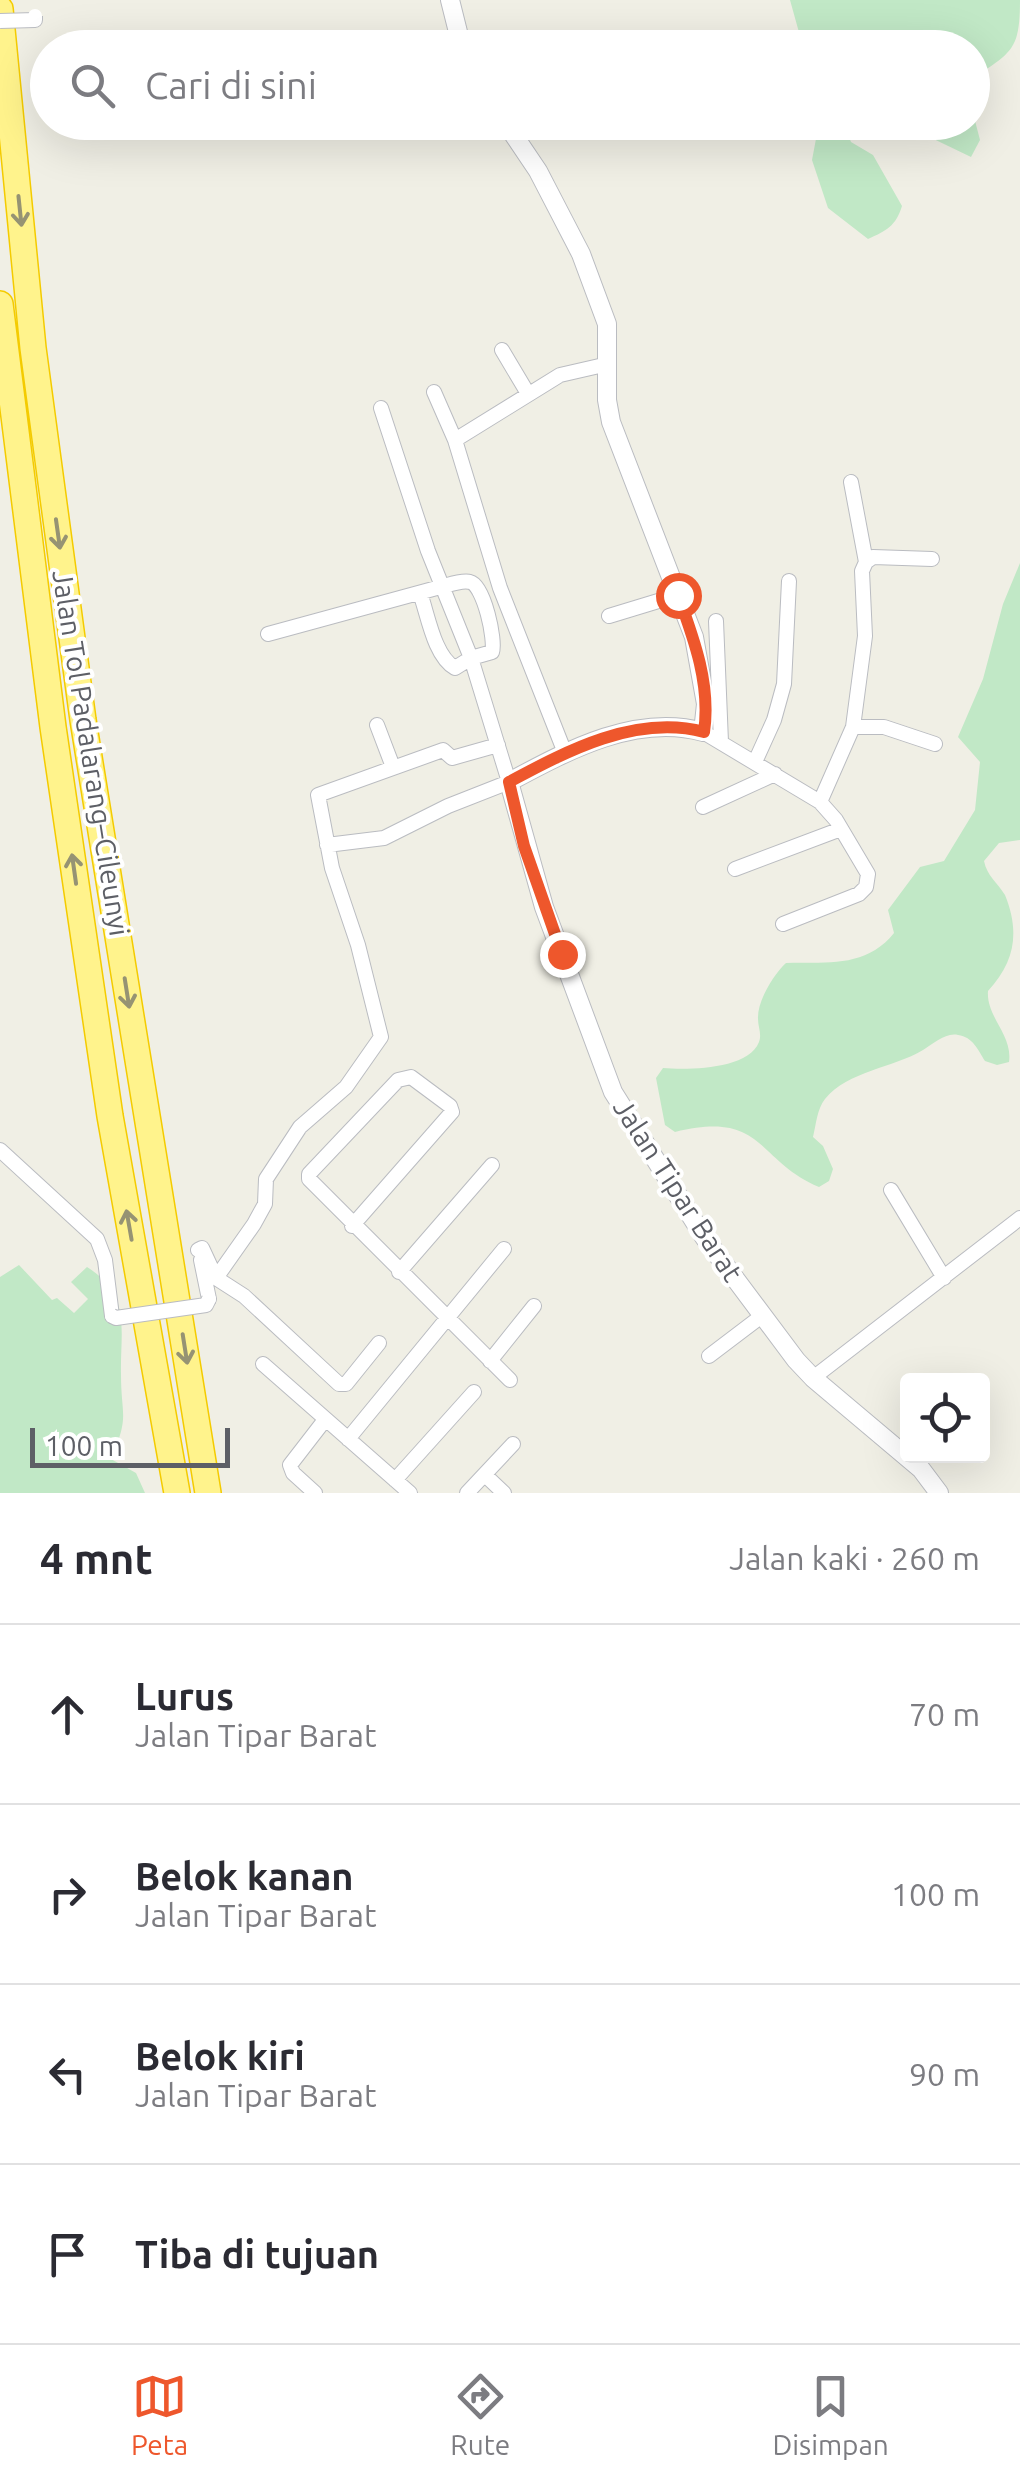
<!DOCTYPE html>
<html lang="id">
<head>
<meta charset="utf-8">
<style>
  body { margin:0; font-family:Ubuntu,sans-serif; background:#f7f7f7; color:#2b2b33 }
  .controls { position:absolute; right:30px; bottom:30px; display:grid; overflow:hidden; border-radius:10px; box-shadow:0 10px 40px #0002 }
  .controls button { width:90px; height:90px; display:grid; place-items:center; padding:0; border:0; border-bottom:2px solid #e1e1e2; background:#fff; color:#2b2b33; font:50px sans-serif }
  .scale { position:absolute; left:30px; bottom:25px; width:200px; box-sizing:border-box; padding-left:10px; border:5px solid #5d5f66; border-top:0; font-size:28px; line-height:35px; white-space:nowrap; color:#5d5f66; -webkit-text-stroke:8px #fff; paint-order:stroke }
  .stop { position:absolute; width:30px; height:30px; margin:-22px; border:8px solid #ee572c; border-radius:50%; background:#fff }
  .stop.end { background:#ee572c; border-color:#fff; box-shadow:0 2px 10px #0008 }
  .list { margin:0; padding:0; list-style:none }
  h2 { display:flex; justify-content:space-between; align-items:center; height:130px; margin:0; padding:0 40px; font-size:42px }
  h2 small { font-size:32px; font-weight:400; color:#7c7c81 }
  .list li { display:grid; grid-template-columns:65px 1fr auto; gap:30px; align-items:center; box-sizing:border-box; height:180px; padding:0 40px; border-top:2px solid #e1e1e2 }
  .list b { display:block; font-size:38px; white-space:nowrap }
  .list p { margin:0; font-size:32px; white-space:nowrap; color:#7c7c81 }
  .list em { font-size:32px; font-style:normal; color:#7c7c81 }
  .icon { flex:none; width:55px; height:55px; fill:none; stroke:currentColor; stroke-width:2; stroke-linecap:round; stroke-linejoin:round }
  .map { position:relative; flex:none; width:1020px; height:1493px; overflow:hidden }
  .search { position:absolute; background:#fff; box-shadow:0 10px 40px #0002; left:30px; right:30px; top:30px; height:110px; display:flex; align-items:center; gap:25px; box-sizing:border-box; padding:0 35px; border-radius:55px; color:#7c7c81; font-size:38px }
  .sheet { height:850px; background:#fff }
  nav { display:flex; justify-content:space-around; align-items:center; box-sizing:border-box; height:140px; border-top:2px solid #e1e1e2; background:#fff; font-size:28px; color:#7c7c81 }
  nav a { display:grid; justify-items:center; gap:5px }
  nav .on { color:#ee572c }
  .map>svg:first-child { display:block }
  .green { fill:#c1e8c6 }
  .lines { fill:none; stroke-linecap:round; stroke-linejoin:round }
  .minor-casing { stroke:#babcc1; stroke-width:16 }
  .tertiary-casing { stroke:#babcc1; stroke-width:20 }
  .motorway-casing { stroke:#f4cb00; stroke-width:28 }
  .minor { stroke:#fff; stroke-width:14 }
  .tertiary { stroke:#fff; stroke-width:18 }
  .motorway { stroke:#fff38c; stroke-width:25 }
  .minor-bridge-casing { stroke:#babcc1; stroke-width:16; stroke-linecap:butt }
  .minor-bridge { stroke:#fff; stroke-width:14 }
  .oneway { stroke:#969373 }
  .route { stroke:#ee572c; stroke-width:12 }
  .labels { text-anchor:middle; stroke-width:8; stroke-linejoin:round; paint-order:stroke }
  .street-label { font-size:28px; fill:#5d5f66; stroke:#fff }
</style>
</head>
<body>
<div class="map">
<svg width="1020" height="1493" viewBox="0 0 1020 1493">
  <rect width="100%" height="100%" fill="#f0efe5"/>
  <path class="green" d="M790,0H1020C1020,50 1012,52 973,78L972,48L814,47L800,36Z
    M973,113L980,140L971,157L917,131L893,130L882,135L859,130L847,132L851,142L873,155L902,206C896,226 886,231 868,239L828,208L812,160L819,123L972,122Z
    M1020,563V840L999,843L984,861C987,876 997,882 1005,895C1020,932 1015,962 988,991C986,1017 1013,1035 1009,1062L997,1065L985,1061C978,1050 973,1037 958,1035C946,1032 933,1044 923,1050C893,1068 848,1071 825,1099C817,1109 816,1125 813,1137L823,1146L833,1169L829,1181L819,1187C755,1160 765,1110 675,1132L665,1125L656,1078L663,1068C687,1070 748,1070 759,1042C762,1034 758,1027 758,1019C757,1001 774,974 786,963C827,962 866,968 894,933L888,910L920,867L944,861L975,810L980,762L958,737L983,679L1003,604Z
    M19,1265L52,1300L57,1298L74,1313L88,1299L71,1282L87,1267C132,1295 120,1331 121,1374C121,1417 130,1415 111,1459L136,1473L145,1493H0V1277Z"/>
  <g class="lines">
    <g class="minor-casing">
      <path id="minor" d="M502,350L527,392
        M434,392L455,440L500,588L565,753
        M455,440L560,375L608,364
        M851,482L866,562
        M609,616L678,595
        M716,621L721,742
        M268,634L444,586C451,584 463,580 470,582C484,585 496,641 492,652L471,658L455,668C434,656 428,615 420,593
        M377,725L393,767
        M853,727L865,636L862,571L866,562L873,557L932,559
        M703,732L820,802L836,820L868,874L866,887L859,894L783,924
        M755,762L774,720L784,684L789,581
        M820,802L853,727H884L935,744
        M703,807L775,774
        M327,845L384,838L448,806L509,782L471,658L428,551L381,408
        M735,869L841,829
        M0,1150L97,1239L105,1260L112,1316
        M891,1190L944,1278
        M352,1226L452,1112L450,1106L411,1077L398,1080L309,1174V1179L510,1380
        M198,1250L202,1248L216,1278L254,1224L265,1204L266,1179L300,1127L346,1087L381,1037L358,945L332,868L318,795L443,750L452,758L498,745
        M201,1260L209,1299
        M399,1272L492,1165
        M216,1278L244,1296L339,1384H346L379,1343
        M709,1356L763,1315
        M490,1361L534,1306
        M263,1364L410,1493
        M813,1378L1020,1218
        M348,1439L504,1249
        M485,1475L504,1493
        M395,1480L474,1392
        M315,1493L293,1473L290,1465L324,1421
        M467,1493L513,1444"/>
    </g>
    <g class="tertiary-casing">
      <path id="tertiary" d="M450,0L462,48
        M505,122L538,171L581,254L607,324V400L611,422L694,637L706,704L703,732C636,713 567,751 509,782L544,907L613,1092L704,1237L796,1360L813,1378L921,1469L939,1493"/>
    </g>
    <g class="motorway-casing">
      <path id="motorway" d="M0,9L33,348L83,720L208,1493
        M0,304L53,727L110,1116L177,1493"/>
    </g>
    <use href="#minor" class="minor"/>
    <use href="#tertiary" class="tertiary"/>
    <use href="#motorway" class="motorway"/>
    <g class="minor-bridge-casing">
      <path id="minor-bridge" d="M0,21L35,20V16
        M112,1316L116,1318L206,1305L209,1299"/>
    </g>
    <use href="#minor-bridge" class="minor-bridge"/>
  </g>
  <defs><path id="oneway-shaft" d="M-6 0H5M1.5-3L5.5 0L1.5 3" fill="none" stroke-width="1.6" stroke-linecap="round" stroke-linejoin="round" transform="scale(2.5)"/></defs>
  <g class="oneway">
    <use href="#oneway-shaft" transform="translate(20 211) rotate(84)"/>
    <use href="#oneway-shaft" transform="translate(58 534) rotate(82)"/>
    <use href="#oneway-shaft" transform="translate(74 869) rotate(-98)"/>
    <use href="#oneway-shaft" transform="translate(127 993) rotate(81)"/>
    <use href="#oneway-shaft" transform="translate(129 1225) rotate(-100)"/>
    <use href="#oneway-shaft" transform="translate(185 1349) rotate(81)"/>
  </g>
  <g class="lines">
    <path class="route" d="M562,954L524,846L509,782C567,751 636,714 704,732C711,685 694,639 678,595"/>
  </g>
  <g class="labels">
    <g class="street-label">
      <text transform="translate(91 753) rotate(81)" y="10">Jalan Tol Padalarang–Cileunyi</text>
      <text transform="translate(678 1190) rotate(57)" y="10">Jalan Tipar Barat</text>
    </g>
  </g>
</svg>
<div class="controls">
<button><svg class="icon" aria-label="locate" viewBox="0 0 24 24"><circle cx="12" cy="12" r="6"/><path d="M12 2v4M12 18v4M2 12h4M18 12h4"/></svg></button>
</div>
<div class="scale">100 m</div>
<div class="stop" style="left:678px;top:595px"></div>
<div class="stop end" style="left:562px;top:954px"></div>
<div class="search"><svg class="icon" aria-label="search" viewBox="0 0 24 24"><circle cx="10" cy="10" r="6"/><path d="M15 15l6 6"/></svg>Cari di sini</div>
</div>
<section class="sheet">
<h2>4 mnt<small>Jalan kaki · 260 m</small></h2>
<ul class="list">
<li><svg class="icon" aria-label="ahead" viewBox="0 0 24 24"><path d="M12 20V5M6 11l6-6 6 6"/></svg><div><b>Lurus</b><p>Jalan Tipar Barat</p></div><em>70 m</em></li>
<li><svg class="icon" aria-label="right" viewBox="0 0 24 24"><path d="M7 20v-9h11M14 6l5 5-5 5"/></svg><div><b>Belok kanan</b><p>Jalan Tipar Barat</p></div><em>100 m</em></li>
<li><svg class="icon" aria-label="left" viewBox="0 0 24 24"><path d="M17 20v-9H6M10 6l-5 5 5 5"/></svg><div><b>Belok kiri</b><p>Jalan Tipar Barat</p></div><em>90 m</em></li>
<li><svg class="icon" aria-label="arrive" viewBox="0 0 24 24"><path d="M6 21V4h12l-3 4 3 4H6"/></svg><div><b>Tiba di tujuan</b></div></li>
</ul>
</section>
<nav>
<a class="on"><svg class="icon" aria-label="map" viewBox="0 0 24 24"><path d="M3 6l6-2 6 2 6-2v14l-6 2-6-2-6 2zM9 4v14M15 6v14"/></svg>Peta</a>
<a><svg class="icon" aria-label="directions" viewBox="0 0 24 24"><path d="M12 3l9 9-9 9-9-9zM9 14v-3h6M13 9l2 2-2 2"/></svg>Rute</a>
<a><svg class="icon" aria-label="saved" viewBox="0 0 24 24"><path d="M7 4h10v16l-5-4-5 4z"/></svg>Disimpan</a>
</nav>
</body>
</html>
